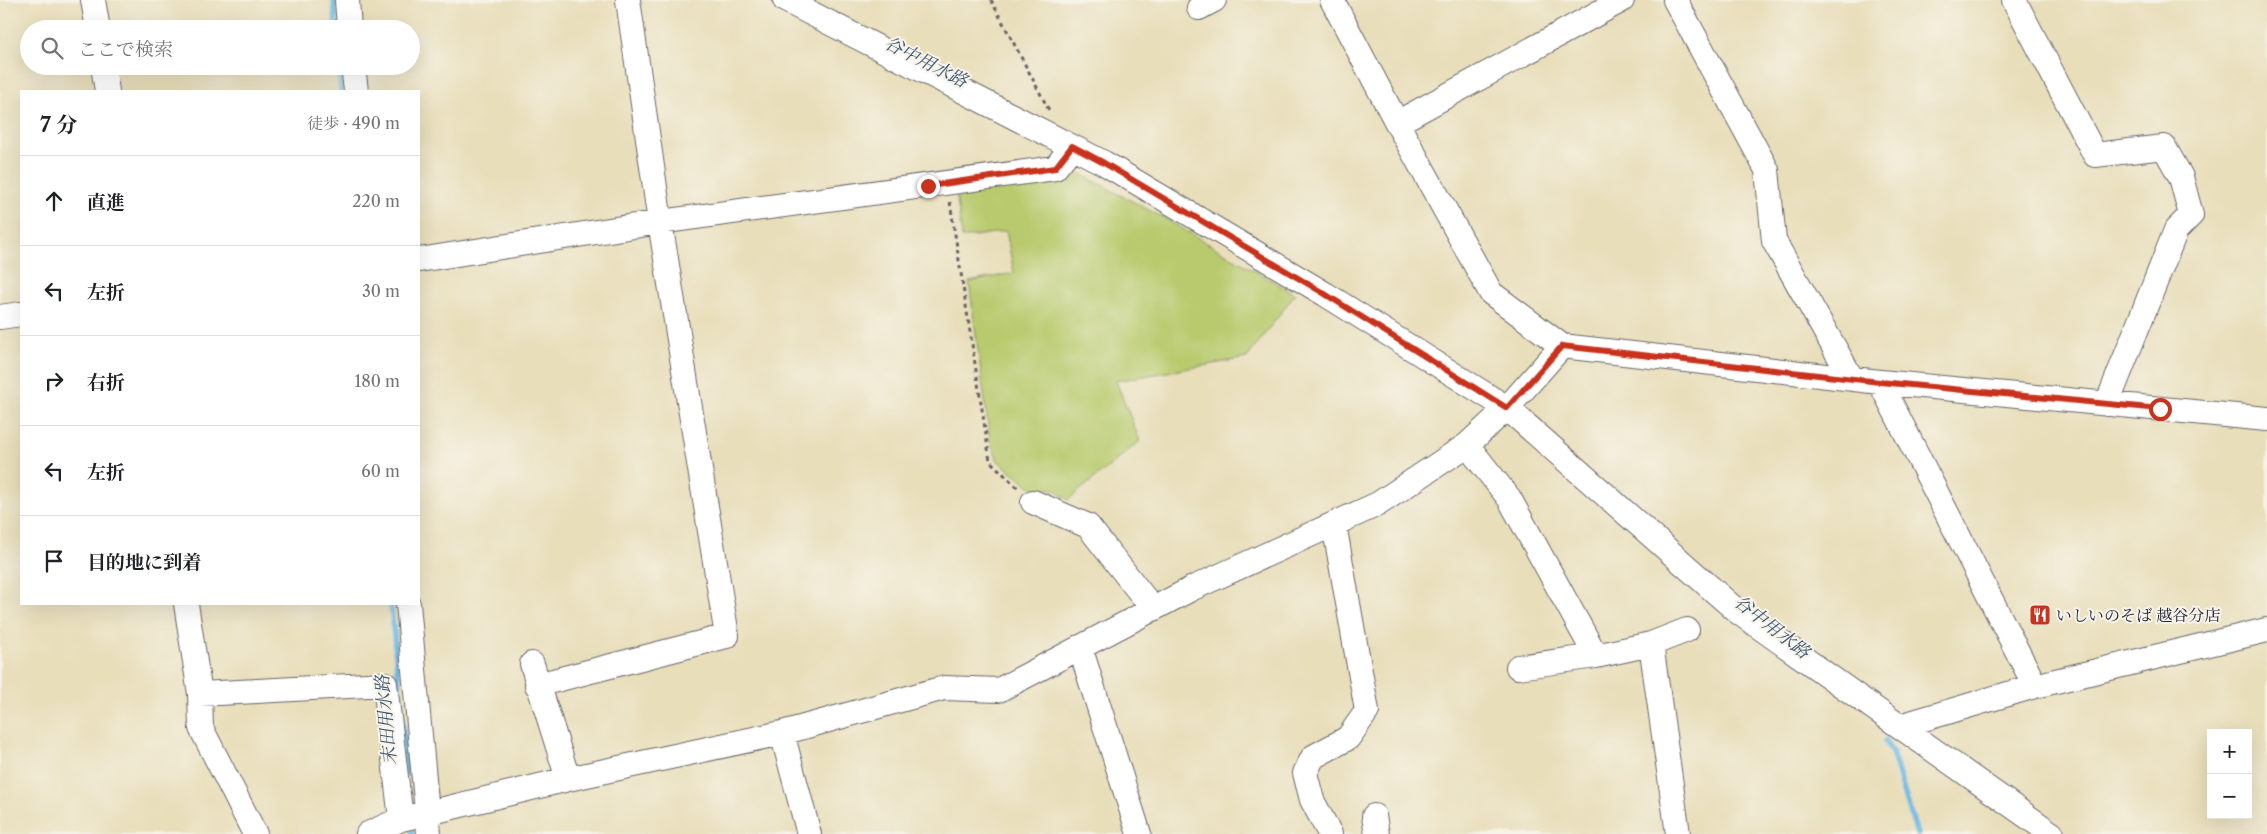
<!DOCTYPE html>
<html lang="ja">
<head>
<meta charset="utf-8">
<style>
  body { margin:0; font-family:"Libre Caslon Text","Noto Serif JP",serif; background:#f2f2f2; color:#202124 }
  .controls { position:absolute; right:15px; bottom:15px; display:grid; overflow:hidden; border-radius:0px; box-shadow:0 5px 20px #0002 }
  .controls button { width:45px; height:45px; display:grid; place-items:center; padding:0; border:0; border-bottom:1px solid #e0e0e0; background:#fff; color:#202124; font:25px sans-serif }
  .stop { position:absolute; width:15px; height:15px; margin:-11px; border:4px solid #c8321e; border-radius:50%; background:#fff }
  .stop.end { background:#c8321e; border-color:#fff; box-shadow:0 1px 5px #0008 }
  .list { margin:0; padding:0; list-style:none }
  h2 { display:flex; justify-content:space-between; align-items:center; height:65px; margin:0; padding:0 20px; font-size:21px }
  h2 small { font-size:16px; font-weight:400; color:#757577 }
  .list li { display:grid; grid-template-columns:32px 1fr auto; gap:15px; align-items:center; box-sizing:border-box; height:90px; padding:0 20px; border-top:1px solid #e0e0e0 }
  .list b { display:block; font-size:19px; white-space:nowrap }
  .list em { font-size:16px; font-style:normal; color:#757577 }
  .icon { flex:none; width:28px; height:28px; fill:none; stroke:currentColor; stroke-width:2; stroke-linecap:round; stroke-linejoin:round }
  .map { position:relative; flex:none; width:2267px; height:834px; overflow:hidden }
  .search { position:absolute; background:#fff; box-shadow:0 5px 20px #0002; left:20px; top:20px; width:400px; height:55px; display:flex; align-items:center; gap:12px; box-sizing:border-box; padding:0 18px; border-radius:28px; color:#757577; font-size:19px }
  .panel { position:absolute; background:#fff; box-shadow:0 5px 20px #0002; left:20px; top:90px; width:400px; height:515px; border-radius:0px }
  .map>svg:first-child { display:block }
  .green { fill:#b8ca6d; stroke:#6d7654 }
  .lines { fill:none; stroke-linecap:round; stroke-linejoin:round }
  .stream { stroke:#6cb9e5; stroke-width:5.5 }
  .minor-casing { stroke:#676467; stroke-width:26 }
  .path { stroke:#676467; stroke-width:3; stroke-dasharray:4 4; stroke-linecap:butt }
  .minor { stroke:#fff; stroke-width:24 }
  .route { stroke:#c8321e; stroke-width:6 }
  .labels { text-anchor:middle; stroke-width:4; stroke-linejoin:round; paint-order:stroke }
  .poi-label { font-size:16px; fill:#22223b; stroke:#f7f3e8; text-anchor:start }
  .water-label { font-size:18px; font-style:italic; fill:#3c5776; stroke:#f7f3e8 }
</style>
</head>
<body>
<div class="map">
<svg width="2267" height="834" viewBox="0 0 2267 834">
  <rect width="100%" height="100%" fill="#f7f3e8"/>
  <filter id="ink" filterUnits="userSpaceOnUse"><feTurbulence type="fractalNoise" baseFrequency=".02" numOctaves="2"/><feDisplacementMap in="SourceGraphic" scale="10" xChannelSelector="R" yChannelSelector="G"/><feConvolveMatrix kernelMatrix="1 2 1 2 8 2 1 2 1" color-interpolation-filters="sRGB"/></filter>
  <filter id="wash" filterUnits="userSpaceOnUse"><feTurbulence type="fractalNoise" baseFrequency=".0096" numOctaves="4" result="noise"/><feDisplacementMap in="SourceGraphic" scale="20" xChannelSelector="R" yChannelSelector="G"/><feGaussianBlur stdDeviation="1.12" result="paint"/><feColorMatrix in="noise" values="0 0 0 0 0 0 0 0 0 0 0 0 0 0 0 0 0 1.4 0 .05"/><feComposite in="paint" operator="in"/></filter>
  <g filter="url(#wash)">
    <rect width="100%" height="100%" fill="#e8deba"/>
    <path class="green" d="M1077,172L1162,217L1295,294L1247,358L1116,381L1140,441L1068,500L1054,489L1032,488L998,461L990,440L969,282L1014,273L1006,231L962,238L956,192Z"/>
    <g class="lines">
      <path class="stream" d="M334,0L336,29
        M339,66L341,91
        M391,604L407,773
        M1885,741L1892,752L1917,834
        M412,822V834"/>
    </g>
  </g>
  <g filter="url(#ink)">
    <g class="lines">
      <g class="minor-casing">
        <path id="minor" d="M93,0L98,29
          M347,0L349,29
          M785,0L1104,163L1325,294L1507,408L1738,612L2052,834
          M1332,0L1397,123L1491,293L1562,346L1880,382L2267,419
          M1675,0L1767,170L1774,241L1852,379
          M2014,0L2095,155L2164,147L2181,177L2191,215L2176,230L2107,404
          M1199,8L1214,0
          M103,66L107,91
          M353,66L356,91
          M1397,123L1622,0
          M419,260L660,222L1055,168L1072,147
          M0,317L21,314
          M1880,382L2035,686
          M1467,445L1509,498L1596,656L1651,644L1687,630
          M1033,502L1088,526L1153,609
          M186,604L200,694L201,728L255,834
          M408,604L429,834
          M1651,644L1678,834
          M1080,647L1139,834
          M532,664L568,779
          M1518,667L1596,656
          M537,685L727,636L660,222L628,0
          M200,694L385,684L401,819
          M1900,726L2035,686L2267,630
          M782,733L809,834
          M1374,816L1377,834
          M368,834L401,819L428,813L568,779L782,733L944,688L999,690L1193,588L1378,504L1467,445L1507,408L1562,346
          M1330,834L1312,800L1305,773L1313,757L1348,738L1367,711L1334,524"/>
      </g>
      <path class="path" d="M991,0L1050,112
        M950,202L990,461L1018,488"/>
      <use href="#minor" class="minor"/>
    </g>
  </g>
  <g class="lines" filter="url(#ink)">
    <path class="route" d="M928,186L1055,168L1072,146L1104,163L1325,294L1507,408L1562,346L1880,382L2160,409"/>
  </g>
  <defs>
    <g id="restaurant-square" transform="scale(1.125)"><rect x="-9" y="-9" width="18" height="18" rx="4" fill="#c8321e" stroke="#f7f3e8"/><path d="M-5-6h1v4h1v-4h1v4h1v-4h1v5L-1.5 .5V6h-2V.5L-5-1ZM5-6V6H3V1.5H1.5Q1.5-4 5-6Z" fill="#fff"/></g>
  </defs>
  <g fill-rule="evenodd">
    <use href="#restaurant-square" x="2040" y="615"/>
  </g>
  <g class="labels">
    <g class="poi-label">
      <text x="2056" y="621">いしいのそば 越谷分店</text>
    </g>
    <g class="water-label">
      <text transform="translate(926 62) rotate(27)" y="6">谷中用水路</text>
      <text transform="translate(1772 627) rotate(38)" y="6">谷中用水路</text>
      <text transform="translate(386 720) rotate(-95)" y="6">末田用水路</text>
    </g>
  </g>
</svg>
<div class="controls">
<button>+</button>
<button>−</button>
</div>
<div class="stop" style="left:2160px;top:409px"></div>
<div class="stop end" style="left:928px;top:186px"></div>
<div class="search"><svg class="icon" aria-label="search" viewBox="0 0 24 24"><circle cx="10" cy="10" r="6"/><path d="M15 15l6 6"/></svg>ここで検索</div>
<section class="panel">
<h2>7 分<small>徒歩 · 490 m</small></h2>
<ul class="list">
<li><svg class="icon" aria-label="ahead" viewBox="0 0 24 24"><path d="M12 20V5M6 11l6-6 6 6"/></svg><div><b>直進</b></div><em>220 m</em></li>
<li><svg class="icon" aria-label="left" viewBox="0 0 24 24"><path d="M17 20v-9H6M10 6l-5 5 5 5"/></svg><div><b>左折</b></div><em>30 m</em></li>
<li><svg class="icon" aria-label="right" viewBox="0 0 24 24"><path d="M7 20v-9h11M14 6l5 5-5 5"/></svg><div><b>右折</b></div><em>180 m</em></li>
<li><svg class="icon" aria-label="left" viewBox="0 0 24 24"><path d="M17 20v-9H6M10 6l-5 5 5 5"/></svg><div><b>左折</b></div><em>60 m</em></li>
<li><svg class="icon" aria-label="arrive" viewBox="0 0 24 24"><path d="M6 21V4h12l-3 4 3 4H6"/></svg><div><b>目的地に到着</b></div></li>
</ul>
</section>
</div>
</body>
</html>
